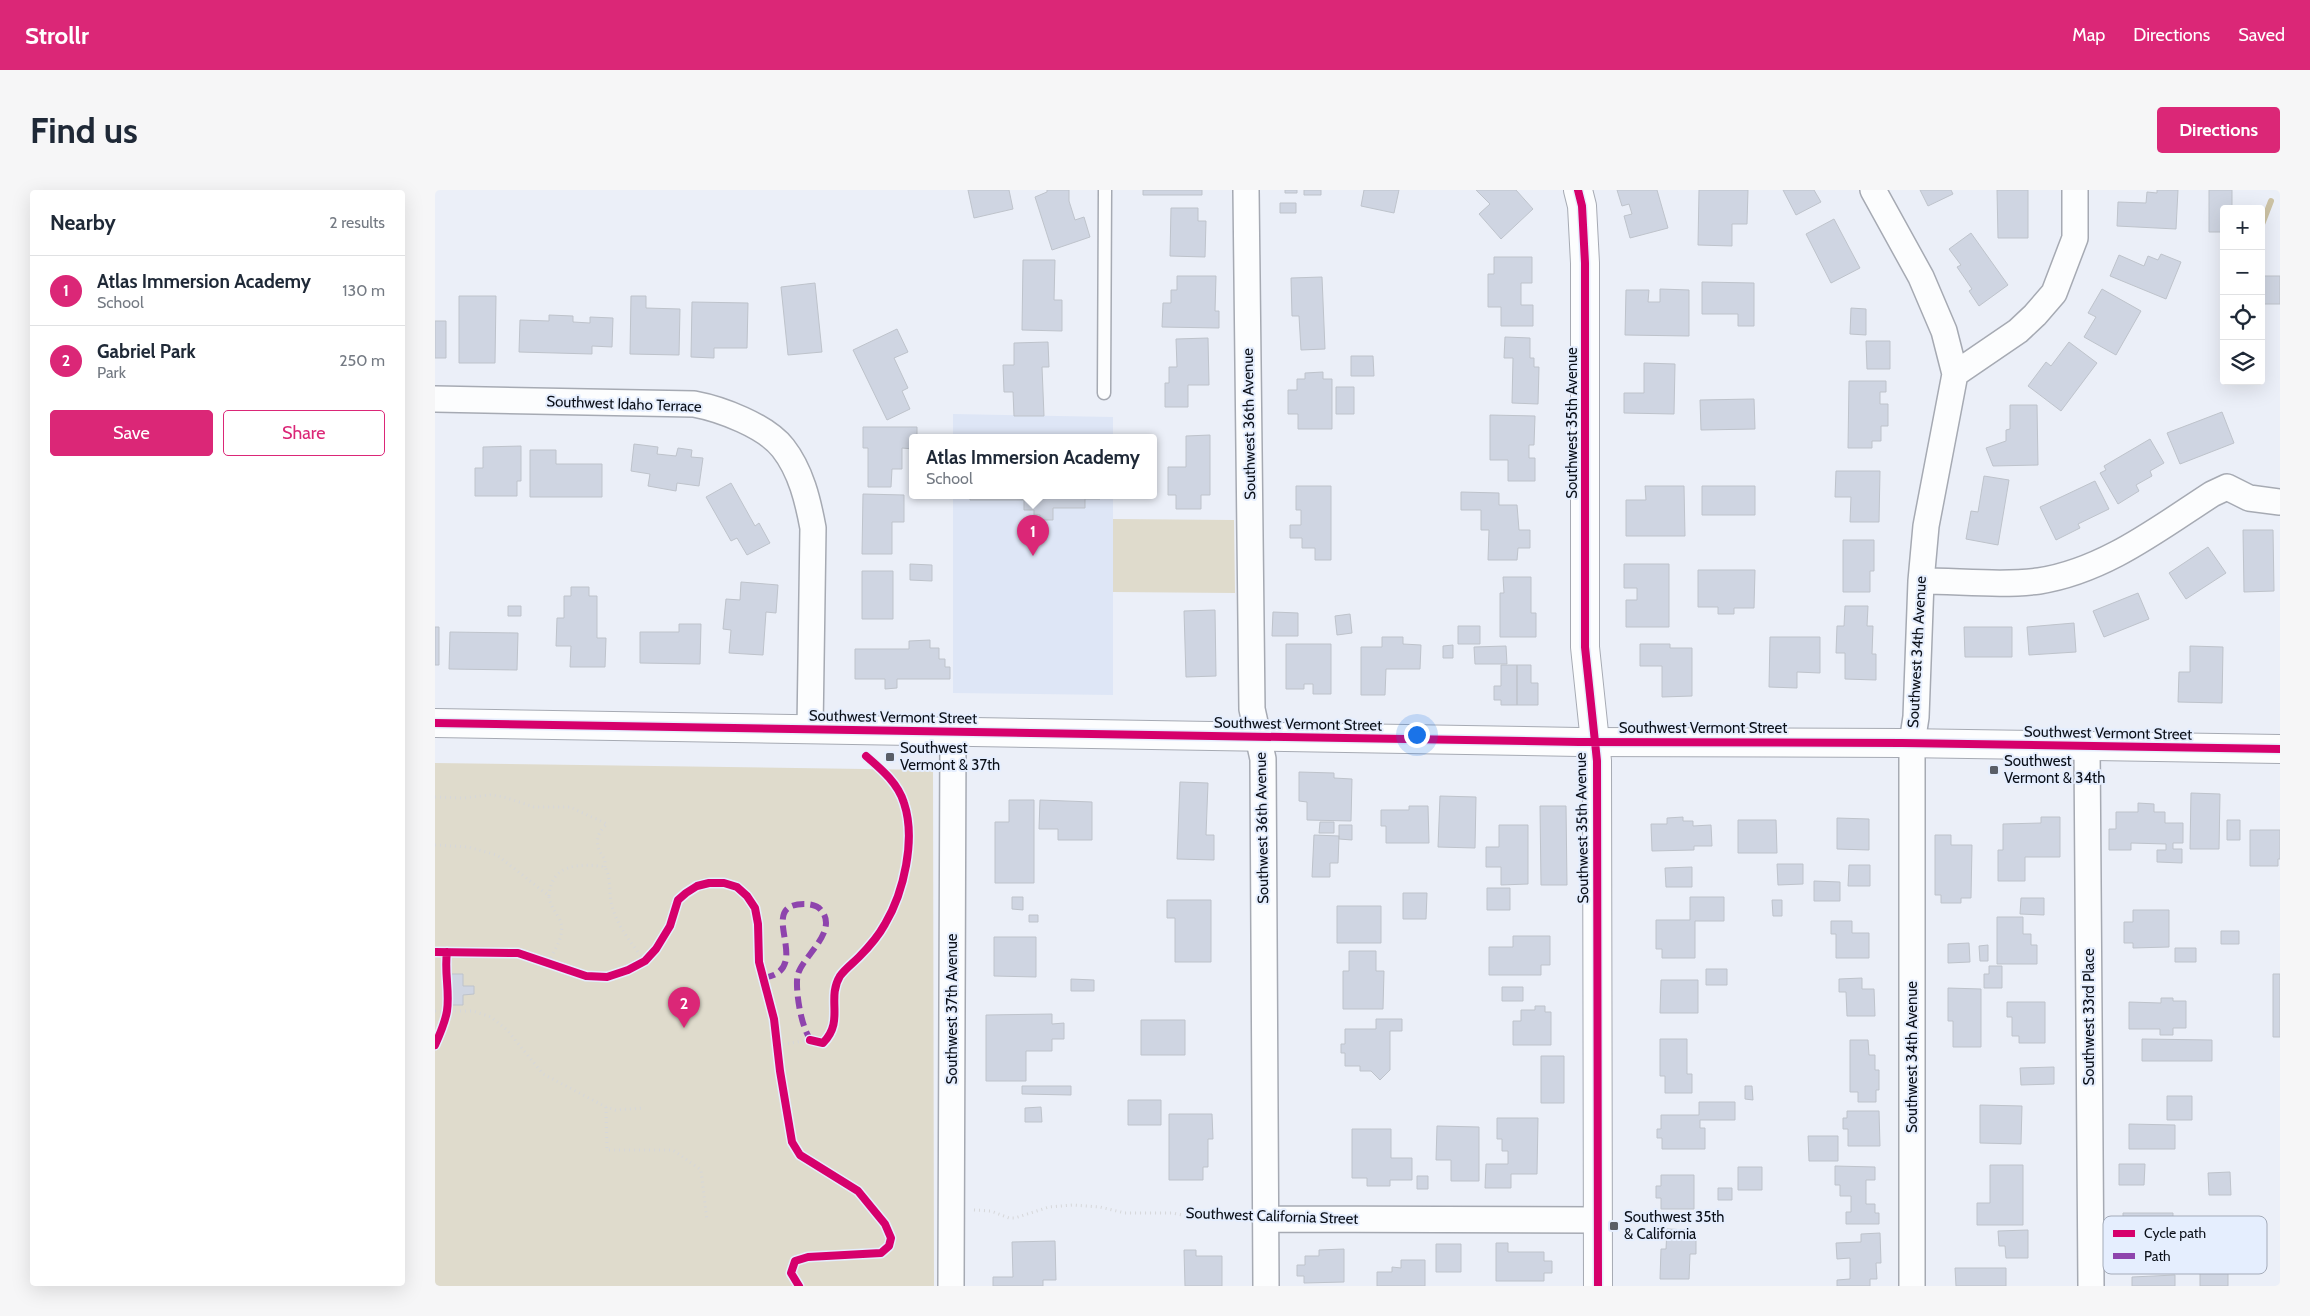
<!DOCTYPE html>
<html lang="en">
<head>
<meta charset="utf-8">
<style>
  body { margin:0; font-family:Cabin,sans-serif; background:#f6f6f7; color:#1f2937 }
  .controls { position:absolute; right:15px; top:15px; display:grid; overflow:hidden; border-radius:5px; box-shadow:0 5px 20px #0002 }
  .controls button { width:45px; height:45px; display:grid; place-items:center; padding:0; border:0; border-bottom:1px solid #e0e1e3; background:#fff; color:#1f2937; font:25px sans-serif }
  .you { position:absolute; left:981px; top:544px; width:18px; height:18px; margin:-12px; border:4px solid #fff; border-radius:50%; background:#1a73e8; box-shadow:0 0 0 8px #1a73e833 }
  .badge { display:grid; place-items:center; width:32px; height:32px; border-radius:50%; background:#db2777; color:#fff; font-size:16px; font-weight:700 }
  .pin { position:absolute; translate:-50% -41px; filter:drop-shadow(0 1px 2px #0008) }
  .pin::after { content:''; position:absolute; top:26px; width:18px; height:15px; background:inherit; clip-path:polygon(0 0,100% 0,50% 100%) }
  .popup { position:absolute; left:474px; top:244px; width:248px; height:65px; box-sizing:border-box; display:grid; place-content:center; border-radius:5px; background:#fff; filter:drop-shadow(0 1px 4px #0005); font-size:16px; white-space:nowrap; color:#747a83 }
  .popup b { font-size:19px; color:#1f2937 }
  .popup::after { content:''; position:absolute; left:50%; top:100%; margin-left:-10px; border:10px solid transparent; border-top-color:#fff }
  .list { margin:0; padding:0; list-style:none }
  h2 { display:flex; justify-content:space-between; align-items:center; height:65px; margin:0; padding:0 20px; font-size:21px }
  h2 small { font-size:16px; font-weight:400; color:#747a83 }
  .list li { display:grid; grid-template-columns:32px 1fr auto; gap:15px; align-items:center; box-sizing:border-box; height:70px; padding:0 20px; border-top:1px solid #e0e1e3 }
  .list b { display:block; font-size:19px; white-space:nowrap }
  .list p { margin:0; font-size:16px; white-space:nowrap; color:#747a83 }
  .list em { font-size:16px; font-style:normal; color:#747a83 }
  .actions { display:flex; gap:10px; padding:15px 20px }
  .actions a { flex:1; padding:11px 0; border:1px solid #db2777; border-radius:5px; text-align:center; font-size:18px; color:#db2777 }
  .actions .main { background:#db2777; color:#fff }
  .icon { flex:none; width:28px; height:28px; fill:none; stroke:currentColor; stroke-width:2; stroke-linecap:round; stroke-linejoin:round }
  .map { position:relative; flex:none; width:1845px; height:1096px; overflow:hidden; border-radius:5px }
  header { display:flex; align-items:center; gap:30px; box-sizing:border-box; height:70px; padding:0 25px; background:#db2777; color:#fff }
  header strong { font-size:24px }
  nav { display:flex; gap:28px; margin-inline-start:auto; font-size:18px }
  .intro { display:flex; align-items:center; justify-content:space-between; box-sizing:border-box; height:120px; padding:0 30px }
  h1 { margin:0; font-size:35px }
  .button { padding:12px 22px; border-radius:5px; background:#db2777; color:#fff; font-size:18px; font-weight:700 }
  main { display:flex; gap:30px; padding:0 30px }
  aside { flex:1; background:#fff; border-radius:5px; box-shadow:0 5px 20px #0002 }
  .map>svg:first-child { display:block }
  .built { fill:#dee6f6 }
  .green { fill:#dfdbcc }
  .lines { fill:none; stroke-linecap:round; stroke-linejoin:round }
  .stream { stroke:#ccc2a4; stroke-width:6 }
  .building { fill:#cfd5e2; stroke:#bec3cb }
  .service-casing { stroke:#a6aab3; stroke-width:15 }
  .minor-casing { stroke:#a6aab3; stroke-width:28 }
  .tertiary-casing { stroke:#a6aab3; stroke-width:30 }
  .secondary-casing { stroke:#a6aab3; stroke-width:30 }
  .path { stroke:#d6d7d9; stroke-width:3; stroke-dasharray:1 4; stroke-linecap:butt }
  .service { stroke:#fcfdfe; stroke-width:12 }
  .minor { stroke:#fcfdfe; stroke-width:25 }
  .tertiary { stroke:#fcfdfe; stroke-width:28 }
  .secondary { stroke:#fcfdfe; stroke-width:28 }
  .quiet { stroke:#8e44ad; stroke-width:6; stroke-dasharray:12 6; stroke-linecap:butt }
  .cycleway-casing { stroke:#e5eefe; stroke-width:11 }
  .cycleway { stroke:#d6006c; stroke-width:8 }
  .poi-dot { fill:#595e67; stroke:#e5eefe; stroke-width:2 }
  .labels { text-anchor:middle; stroke-width:4; stroke-linejoin:round; paint-order:stroke }
  .street-label { font-size:15px; fill:#0b1019; stroke:#e5eefe }
  .poi-label { font-size:15px; fill:#0b1019; stroke:#e5eefe; text-anchor:start }
  .key { fill:#e5eefe; stroke:#a4abb9; stroke-width:1 }
  .key-label { font-size:14px; fill:#0b1019 }
</style>
</head>
<body>
<header>
<strong>Strollr</strong>
<nav><a>Map</a><a>Directions</a><a>Saved</a></nav>
</header>
<div class="intro"><h1>Find us</h1><a class="button">Directions</a></div>
<main>
<aside>
<h2>Nearby<small>2 results</small></h2>
<ul class="list">
<li><span class="badge">1</span><div><b>Atlas Immersion Academy</b><p>School</p></div><em>130 m</em></li>
<li><span class="badge">2</span><div><b>Gabriel Park</b><p>Park</p></div><em>250 m</em></li>
</ul>
<div class="actions"><a class="main">Save</a><a>Share</a></div>
</aside>
<div class="map">
<svg width="1845" height="1096" viewBox="0 0 1845 1096">
  <rect width="100%" height="100%" fill="#ebeff8"/>
  <path class="built" d="M518,224L678,227V247H518Z
    M518,305H678V505L518,503Z"/>
  <path class="green" d="M678,329L799,330L800,403L678,402Z
    M0,573L498,580L499,1096H0Z"/>
  <g class="lines">
    <path class="stream" d="M1826,37L1836,11"/>
  </g>
  <path class="building" d="M533,0H574L578,19L539,28Z
    M612,0H634V11L640,30L649,27L655,47L617,60L600,7L612,2Z
    M708,0H767V5H708Z
    M850,0H862V3H850Z
    M869,0H886V5H869Z
    M929,0H964L959,23L926,16Z
    M1041,0H1081L1098,19L1066,49L1044,24L1055,14Z
    M1182,0H1222L1233,38L1195,48L1189,26L1197,24L1194,14L1187,16Z
    M1264,0H1313L1312,34H1297V56L1263,55Z
    M1348,0H1379L1386,12L1361,25Z
    M1485,0H1516L1518,4L1493,16Z
    M1562,0H1593V48H1563Z
    M1722,0H1743L1741,39L1682,36L1683,12L1711,13L1712,2L1722,3Z
    M1774,0H1797V19H1789L1788,42H1774Z
    M845,13H861V23H845Z
    M736,18H763V31H771L770,67L735,66Z
    M1399,29L1425,78L1396,93L1371,44Z
    M1536,43L1573,95L1544,116L1534,101L1537,99L1522,77L1526,75L1514,59Z
    M1726,64L1746,72L1731,109L1675,86L1684,65L1709,76L1713,66L1723,70Z
    M1059,67H1097V93H1086V115H1098V136H1066V117H1053V84H1059Z
    M588,70H620L619,110H627V141L587,140Z
    M742,86H781L780,121H784V138L727,137L728,113H736V100H742Z
    M1826,86H1845V114H1826Z
    M887,87L890,159L866,160L864,126H857L856,88Z
    M1267,92L1319,93V136H1303V124H1267Z
    M380,93L387,162L353,165L346,97Z
    M1225,99L1254,100V146L1190,145L1191,100H1214L1213,112H1225Z
    M1667,99L1706,121L1681,165L1649,147L1661,127L1653,123Z
    M24,106H61L60,173H24Z
    M196,106H211V118L245,119L244,165L195,164Z
    M257,112L313,113L312,158H279V168L256,167Z
    M1416,118L1431,119V145L1415,144Z
    M114,125L138,126V132L155,133V127L178,128L177,157L157,156V164L84,162L85,130L114,131Z
    M0,131H11V168H0Z
    M462,139L473,162L459,168L473,198L467,201L475,219L452,230L418,160Z
    M1070,147L1095,148V168H1099V177H1104L1103,214L1077,213L1078,168H1069Z
    M773,148L774,195H753V217H730V193H734V177H742L741,149Z
    M1431,151H1455V179H1432Z
    M613,152L614,177H607L609,226H579L578,202H569L568,175H579V153Z
    M1634,152L1662,173L1626,221L1593,196L1611,172L1616,176Z
    M916,166H938L939,186H916Z
    M1209,173L1240,174L1239,224L1189,223V203H1209Z
    M888,182V189H897V239H863V224H853V200H862V189H870V183Z
    M1414,191H1451V202H1445V214H1453V236H1446V251H1437V258H1413Z
    M901,197H919V224H901Z
    M1319,209L1320,239L1266,240L1265,210Z
    M1575,215H1602L1603,275L1558,276L1551,258L1571,251V240L1575,239Z
    M1787,222L1799,253L1745,274L1732,243Z
    M1055,225L1100,226L1099,255H1094V268H1100V291H1073V270H1055Z
    M428,237H482V247H478V259L467,258V279H457L456,297H433V258H428Z
    M775,245V305H766V319H741V305H733V277H751V246Z
    M1715,249L1729,273L1715,281L1717,286L1701,295L1704,301L1683,314L1665,283L1671,280L1669,276Z
    M199,254L223,257L222,264L241,266L243,258L257,260L256,267L268,268L264,296L242,293L241,301L213,296L215,284L196,281Z
    M86,256V291H82V306H40V278H48V257Z
    M95,260H121V274H167V307H95Z
    M1401,281H1445L1444,332H1415L1416,307H1400Z
    M1549,286L1574,290L1563,355L1531,349L1536,321L1543,322Z
    M1660,291L1674,319L1643,334L1645,338L1621,350L1605,317Z
    M296,293L320,336L324,333L335,353L312,365L302,348L296,351L271,307Z
    M861,296H896V370H880V358H867V348H855V335H866V320H861Z
    M1210,296H1249L1250,346H1191V310H1211Z
    M1267,296H1320V325H1267Z
    M1026,302L1064,303V315H1082L1084,340H1095V358H1083L1082,370H1053L1054,340H1046V320H1026Z
    M428,304L469,305V332H457V364H427Z
    M535,305H665V309H650V318H618V330H605V325H599V320H589V310H535Z
    M1808,340H1838L1839,401L1809,402Z
    M1408,350H1439V381H1435V402H1408Z
    M1773,357L1791,383L1751,409L1734,383Z
    M475,374L497,375V391L475,390Z
    M1189,374H1234V437H1191V410H1202V398H1189Z
    M1263,380H1320L1319,418H1299V424H1283V417H1263Z
    M427,381H458V429H427Z
    M1068,387H1096V423H1101V447H1065V403H1069Z
    M306,392L343,395L341,423L331,422L328,465L294,463L296,440L288,439L291,409L305,410Z
    M136,397H154V406H162V448H171L170,477H135L136,456H121L122,428H129V406H136Z
    M1703,403L1714,429L1669,447L1658,421Z
    M73,416H86V426H73Z
    M1410,416H1433L1432,436H1438L1437,464H1441V490L1410,489V463H1401L1402,436H1409Z
    M780,420L781,486L751,487L749,421Z
    M838,422L863,423V446H837Z
    M915,424L917,443L902,445L900,426Z
    M1639,433L1641,462L1594,465L1592,437Z
    M244,434H266L265,474L205,473V442H244Z
    M1023,436H1045V454H1023Z
    M0,437H4V475H0Z
    M1529,437H1577V467H1530Z
    M15,442L83,443L82,480L14,479Z
    M947,447H968V454L986,455L985,479H951L950,505H926V457H947Z
    M1335,447H1385V483L1362,482V498L1334,497Z
    M495,450V458H504V469H510V477H515V489H462V498L450,499V489H420V459H474V451Z
    M851,454H896V504H878V494H869V499H851Z
    M1205,454H1235V458H1257V506L1227,507V476H1205Z
    M1018,455V468H1008V456Z
    M1071,456L1072,474H1040L1039,457Z
    M1755,456L1788,457L1787,513L1743,512L1744,482H1755Z
    M1066,475H1082V515H1066V510H1059V496H1066Z
    M1082,475H1096V493H1103V515H1082Z
    M864,582L899,583V588L917,589L916,631L872,630V612L864,611Z
    M745,592L773,593L771,645H779V670L742,669Z
    M1756,603L1785,604L1784,659H1755Z
    M1005,606L1041,607L1040,658L1003,657Z
    M574,610H599V693H560V632H574Z
    M605,610L657,612V650H623V639H604Z
    M1703,613L1719,614V622H1730V633H1748V653H1738V659H1747V673L1722,672V660H1731V654L1696,653V660H1674V639H1681V622H1703Z
    M974,616H993L994,653H951V636H946V620H974Z
    M1105,616H1131L1132,695H1106Z
    M1248,627V631H1258V636L1276,635L1277,656H1259V660L1217,661L1216,634H1232V628Z
    M1606,627H1625V667H1590V691H1563V660H1568V634L1606,633Z
    M1402,628L1434,629V660L1402,659Z
    M1303,630H1341L1342,663H1303Z
    M1792,630H1805V650H1792Z
    M885,632H899V643H884Z
    M904,635H917V650L904,649Z
    M1064,635H1093V694L1066,695V677H1051V657H1064Z
    M1815,640H1845V669H1843V676H1815Z
    M879,645L904,646L903,673H895V687H877Z
    M1500,645H1516V655H1537L1536,708H1526V713H1506V705H1500Z
    M1342,674H1368V694L1343,695Z
    M1414,675H1435V696H1413Z
    M1257,677V697H1231L1230,678Z
    M1379,691L1405,692V711H1379Z
    M1052,698H1075V720H1052Z
    M968,703H992L991,729H968Z
    M577,707H588V720L577,719Z
    M1255,707H1289V731H1260V768H1227V759H1221V730H1255Z
    M1586,708H1609V725L1585,724Z
    M732,710H776V772H740V728H732Z
    M1337,710H1347V726H1338Z
    M902,716H946V753H902Z
    M1698,720H1734V757L1698,758V753H1689V732H1698Z
    M594,725H603V732H594Z
    M1562,727H1588V744H1596V755H1602V774H1562Z
    M1396,731H1417V743H1434V768H1401V744H1396Z
    M1786,741H1804V754H1786Z
    M1078,746H1115V775H1106V785H1054V757H1078Z
    M559,747H601V787L559,786Z
    M1534,753L1535,772L1513,773V754Z
    M1553,755V771H1545L1544,756Z
    M1740,758H1761V772H1740Z
    M914,761H941V781H949L948,819H908V781H914Z
    M1554,776H1567V798H1549V784H1554Z
    M1271,779H1292V795H1271Z
    M13,784H28V796H39V804L28,805V815H14Z
    M1838,784H1845V847H1838Z
    M1427,788V799H1439L1440,826H1412L1411,802H1404V789Z
    M636,789L659,790V801H636Z
    M1226,790H1263V823H1225Z
    M1067,797H1088V811H1067Z
    M1513,798L1546,799V857H1518V831H1513Z
    M1726,808H1738V811H1751V838H1738V845H1725V839H1694V812L1726,813Z
    M1572,812H1610V853H1584V846H1577V827H1572Z
    M1100,816H1110V822H1116V855H1078V831H1086V820H1100Z
    M617,824V834L629,833V849H617V861H591V891H551V825Z
    M941,829H967V841H955V880L945,890L936,881H925V876H910V863H906V854H910V839H941Z
    M706,830H750V865H706Z
    M1225,849H1252V884H1257V903H1230V886H1225Z
    M1707,849L1777,850V871H1707Z
    M1415,850H1433L1434,865H1440V880H1444V900H1441V912H1423V902H1415Z
    M1106,866H1129V913H1106Z
    M1619,877V894L1586,895L1585,878Z
    M587,896H636V905L587,904Z
    M1310,896H1317L1318,910L1310,909Z
    M1732,906H1757V930H1732Z
    M693,910H726V935H693Z
    M1264,912H1300V930H1265V938H1270V959H1227V948H1222V939H1226V925H1264Z
    M1545,915L1587,916L1586,954L1545,953Z
    M606,917L607,932H590V918Z
    M1412,921H1444L1445,956H1413V939H1408V928H1412Z
    M734,924H777L778,949H773V977H768V990H734Z
    M1062,928H1103L1102,984H1076V998H1050L1051,974H1073V961H1067V949H1062Z
    M1694,934L1740,935V959H1694Z
    M1002,936L1044,937V991H1016V970H1001Z
    M917,939H956V968H977V990H955V996H932V988H917Z
    M1373,946H1403V971H1374Z
    M1684,974H1710L1709,995H1684Z
    M1555,975H1588V1035H1542V1013H1555Z
    M1400,976L1440,977V990H1431V1014H1440V1023H1444V1034H1411V1022H1416V1006H1405V995H1400Z
    M1303,977H1327V1000H1303Z
    M1795,982L1796,1005H1774L1773,983Z
    M1226,985H1259V1019H1226V1008H1221V996H1226Z
    M982,986H993V999H982Z
    M1283,998H1297V1010H1283Z
    M1688,1023H1738V1029H1748V1045H1756V1055L1748,1056V1061H1713L1712,1054H1697V1045H1688Z
    M1232,1039L1254,1040V1047H1261V1064H1255L1254,1089H1225L1226,1059H1231Z
    M1593,1040V1068H1571L1570,1056H1564L1563,1041Z
    M1445,1043L1446,1073H1441L1442,1089H1435V1096H1402V1090L1415,1089V1068L1402,1069L1401,1053L1426,1052V1044Z
    M620,1051L621,1090H608V1096H558V1087H578L577,1052Z
    M1061,1053H1073V1062H1109V1071H1117V1083H1109V1091H1061Z
    M1001,1054H1026V1082H1001Z
    M909,1059V1092L869,1093V1086H862V1075H870V1066H884V1060Z
    M749,1060H761V1066H787V1096H750Z
    M966,1070H990V1096H942V1082H957V1077L966,1078Z
    M1765,1074H1793V1096H1765Z
    M1520,1078H1571V1096H1521Z
    M1740,1085V1096H1697V1087Z"/>
  <g class="lines">
    <g class="service-casing">
      <path id="service" d="M669,203L670,0"/>
    </g>
    <g class="minor-casing">
      <path id="minor" d="M811,0L817,519L828,569L831,1096
        M1438,0L1486,87L1509,141L1520,184L1491,336L1486,391L1481,527L1477,553V1096
        M1520,184L1583,141L1600,125L1619,103L1640,48V0
        M0,209L259,214C286,219 331,236 348,258C366,281 373,311 378,338L375,539
        M1486,391C1524,391 1566,396 1604,391C1669,381 1723,339 1777,304L1792,297L1814,308L1845,312
        M1652,557L1656,1096
        M830,1029L1163,1030
        M516,1096L518,542"/>
    </g>
    <g class="tertiary-casing">
      <path id="tertiary" d="M1143,0L1147,16L1150,73V457L1162,571L1163,1096"/>
    </g>
    <g class="secondary-casing">
      <path id="secondary" d="M0,533L1144,552L1467,553L1845,559"/>
    </g>
    <path class="path" d="M0,607L28,608L55,605L69,607L99,617H135L172,634C160,645 159,656 170,669V677
      M0,655L33,657L62,665L114,706C115,715 119,720 124,728C132,743 120,759 113,773
      M114,706C116,674 144,673 170,677C176,689 174,699 176,712C181,735 196,753 210,771
      M0,758L12,762
      M0,821H38L56,827L72,840L108,884L171,917L180,920L210,918
      M343,855L375,850
      M171,917L172,960H238L266,980L272,1031
      M539,1020L556,1021L574,1028H580L614,1017L638,1015L665,1017L690,1023H738L756,1027L808,1028"/>
    <use href="#service" class="service"/>
    <use href="#minor" class="minor"/>
    <use href="#tertiary" class="tertiary"/>
    <use href="#secondary" class="secondary"/>
    <path class="quiet" d="M328,788C382,780 318,714 369,714C375,714 382,715 386,720C404,741 368,766 363,784C359,796 367,847 379,852"/>
    <g class="cycleway-casing">
      <path id="cycleway" d="M1143,0L1147,16L1150,73V457L1162,571L1163,1096
        M0,533L1144,552L1467,553L1845,559
        M0,762L83,763L151,786L172,787L193,780L210,771L221,759L235,736L243,710L251,703L262,696L274,693H289L302,697L312,706L320,718L323,734L324,772L339,829L345,881L357,952L365,965L423,1001L450,1034L456,1048L454,1056L446,1063L373,1067L360,1071L356,1083L364,1096
        M375,850L388,853C410,831 391,809 405,786C410,779 418,773 424,767C433,758 444,745 450,734C469,702 481,649 469,613C463,593 446,579 431,566
        M0,855C5,844 10,833 12,821C15,801 9,782 12,762"/>
    </g>
    <use href="#cycleway" class="cycleway"/>
  </g>
  <g class="poi-dot">
    <rect x="450" y="562" width="10" height="10" rx="2.5"/>
    <rect x="1554" y="575" width="10" height="10" rx="2.5"/>
    <rect x="1174" y="1031" width="10" height="10" rx="2.5"/>
  </g>
  <g class="labels">
    <g class="street-label">
      <text transform="translate(189 214) rotate(2)" y="5">Southwest Idaho Terrace</text>
      <text transform="translate(1137 233) rotate(-90)" y="5">Southwest 35th Avenue</text>
      <text transform="translate(814 234) rotate(-91)" y="5">Southwest 36th Avenue</text>
      <text transform="translate(1482 462) rotate(-87)" y="5">Southwest 34th Avenue</text>
      <text transform="translate(458 527) rotate(1)" y="5">Southwest Vermont Street</text>
      <text transform="translate(863 534) rotate(1)" y="5">Southwest Vermont Street</text>
      <text x="1268" y="543">Southwest Vermont Street</text>
      <text transform="translate(1673 543) rotate(1)" y="5">Southwest Vermont Street</text>
      <text transform="translate(827 638) rotate(-91)" y="5">Southwest 36th Avenue</text>
      <text transform="translate(1147 638) rotate(-91)" y="5">Southwest 35th Avenue</text>
      <text transform="translate(517 819) rotate(-90)" y="5">Southwest 37th Avenue</text>
      <text transform="translate(1654 827) rotate(-90)" y="5">Southwest 33rd Place</text>
      <text transform="translate(1477 867) rotate(-90)" y="5">Southwest 34th Avenue</text>
      <text transform="translate(837 1026) rotate(2)" y="5">Southwest California Street</text>
    </g>
    <g class="poi-label">
      <text x="465" y="563">Southwest<tspan x="465" dy="17">Vermont &amp; 37th</tspan></text>
      <text x="1569" y="576">Southwest<tspan x="1569" dy="17">Vermont &amp; 34th</tspan></text>
      <text x="1189" y="1032">Southwest 35th<tspan x="1189" dy="17">&amp; California</tspan></text>
    </g>
  </g>
  <rect x="1668" y="1026" width="164" height="58" rx="8" class="key"/>
  <rect x="1678" y="1040" width="22" height="7" fill="#d6006c"/>
  <rect x="1678" y="1063" width="22" height="6" fill="#8e44ad"/>
  <g class="key-label">
    <text x="1709" y="1048">Cycle path</text>
    <text x="1709" y="1071">Path</text>
  </g>
</svg>
<div class="controls">
<button>+</button>
<button>−</button>
<button><svg class="icon" aria-label="locate" viewBox="0 0 24 24"><circle cx="12" cy="12" r="6"/><path d="M12 2v4M12 18v4M2 12h4M18 12h4"/></svg></button>
<button><svg class="icon" aria-label="layers" viewBox="0 0 24 24"><path d="M12 4l9 5-9 5-9-5zM3 14l9 5 9-5"/></svg></button>
</div>
<div class="you"></div>
<div class="pin badge" style="left:598px;top:366px">1</div>
<div class="popup"><b>Atlas Immersion Academy</b>School</div>
<div class="pin badge" style="left:249px;top:838px">2</div>
</div>
</main>
</body>
</html>
